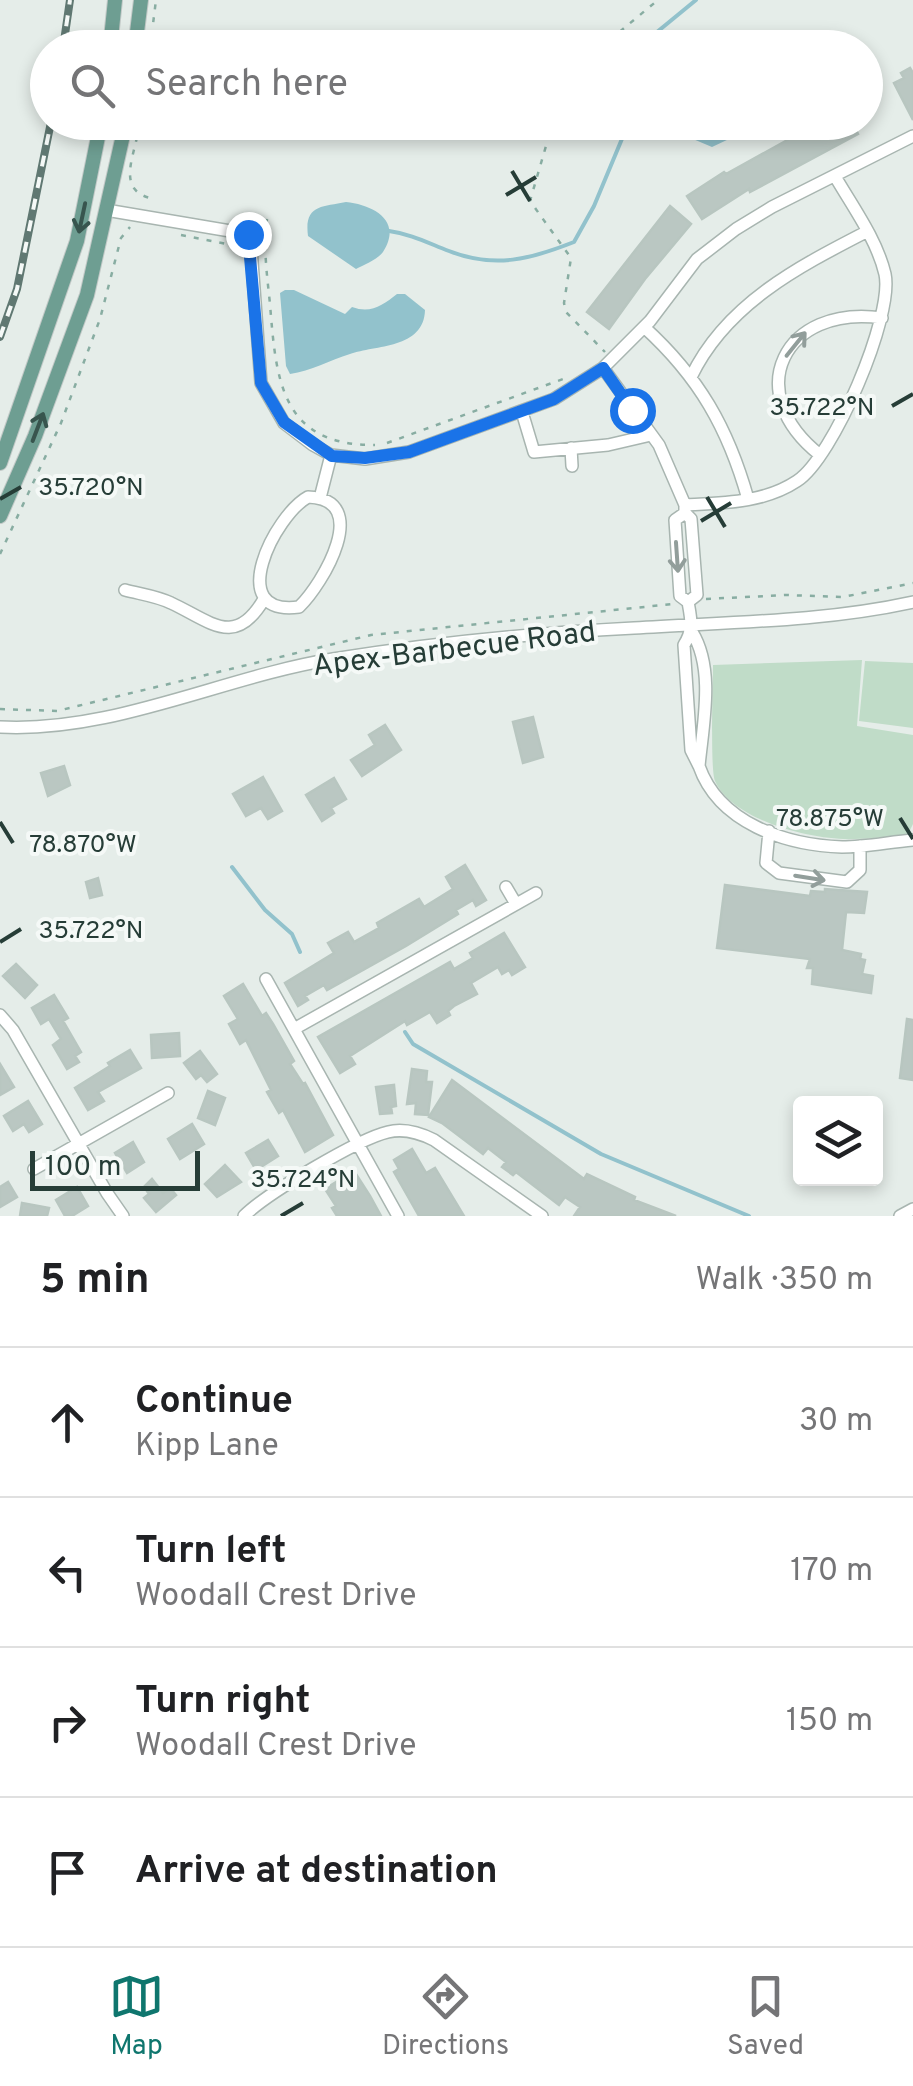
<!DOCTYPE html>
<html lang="en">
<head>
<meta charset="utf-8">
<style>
  body { margin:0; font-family:Overpass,sans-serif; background:#f6f6f6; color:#202124 }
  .controls { position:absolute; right:30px; bottom:30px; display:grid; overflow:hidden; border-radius:10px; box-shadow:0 5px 15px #0003 }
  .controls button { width:90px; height:90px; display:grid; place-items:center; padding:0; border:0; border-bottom:2px solid #e0e0e0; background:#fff; color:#202124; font:50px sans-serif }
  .scale { position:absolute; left:30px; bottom:25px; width:170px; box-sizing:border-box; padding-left:10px; border:5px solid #263d37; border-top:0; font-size:28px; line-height:35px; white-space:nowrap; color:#263d37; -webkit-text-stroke:8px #f5f9f7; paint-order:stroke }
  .stop { position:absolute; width:30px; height:30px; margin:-22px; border:8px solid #1a73e8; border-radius:50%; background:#fff }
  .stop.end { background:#1a73e8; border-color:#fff; box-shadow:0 2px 10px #0008 }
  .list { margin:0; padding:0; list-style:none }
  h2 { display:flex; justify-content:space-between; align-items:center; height:130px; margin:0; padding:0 40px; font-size:42px }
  h2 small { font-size:32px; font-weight:400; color:#757577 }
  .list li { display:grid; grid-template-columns:65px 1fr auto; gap:30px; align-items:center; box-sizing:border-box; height:150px; padding:0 40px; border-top:2px solid #e0e0e0 }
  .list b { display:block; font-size:38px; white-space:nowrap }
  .list p { margin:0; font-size:32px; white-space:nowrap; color:#757577 }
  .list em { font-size:32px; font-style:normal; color:#757577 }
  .icon { flex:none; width:55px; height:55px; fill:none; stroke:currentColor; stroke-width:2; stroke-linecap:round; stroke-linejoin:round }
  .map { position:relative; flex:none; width:913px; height:1216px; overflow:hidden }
  .search { position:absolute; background:#fff; box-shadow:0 5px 15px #0003; left:30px; right:30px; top:30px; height:110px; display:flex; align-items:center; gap:25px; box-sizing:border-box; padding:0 35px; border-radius:55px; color:#757577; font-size:38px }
  .sheet { height:730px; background:#fff }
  nav { display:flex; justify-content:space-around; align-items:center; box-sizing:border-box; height:140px; border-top:2px solid #e0e0e0; background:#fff; font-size:28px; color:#757577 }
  nav a { display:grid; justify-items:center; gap:5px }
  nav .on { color:#0f766e }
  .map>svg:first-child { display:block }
  .green { fill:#c0dcc8 }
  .water { fill:#92c2cc }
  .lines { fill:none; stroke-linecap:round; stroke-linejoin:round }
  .stream { stroke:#92c2cc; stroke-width:4 }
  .building { fill:#bac7c2; stroke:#b8c6c0; stroke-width:2.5 }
  .minor-casing { stroke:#a8b5b0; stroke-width:14 }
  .major-casing { stroke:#c2c9c7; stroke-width:16 }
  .path { stroke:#88ada2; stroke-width:2.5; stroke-dasharray:5 8; stroke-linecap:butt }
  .minor { stroke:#fff; stroke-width:11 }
  .major { stroke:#6e9e92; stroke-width:14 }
  .rail-casing { stroke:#607872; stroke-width:8 }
  .rail { stroke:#f5f9f7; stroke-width:4; stroke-dasharray:11; stroke-linecap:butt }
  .oneway { stroke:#38554e }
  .oneway2 { stroke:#929e9b }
  .route { stroke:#1a73e8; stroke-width:12 }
  .ticks { fill:none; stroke:#263d37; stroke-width:4 }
  .labels { text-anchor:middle; stroke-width:8; stroke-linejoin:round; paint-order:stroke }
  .street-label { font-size:30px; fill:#263d37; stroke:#f5f9f7 }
  .ticks-label { font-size:25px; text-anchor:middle; fill:#263d37; stroke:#f5f9f7; stroke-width:8; stroke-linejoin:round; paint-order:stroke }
</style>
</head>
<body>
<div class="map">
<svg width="913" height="1216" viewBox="0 0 913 1216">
  <rect width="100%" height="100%" fill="#e5ede9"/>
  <path class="green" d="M862,660L857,726L913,735V824L908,834C890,836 872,839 854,839C814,841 733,821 715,781C710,770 713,684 713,665Z
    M865,661L913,663V728L859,721Z"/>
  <path class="water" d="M690,123V122L763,123L712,147L693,139Z
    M346,202C374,205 403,221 383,252C378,259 364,265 356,269L308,236C304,205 321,207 346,202Z
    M285,290H294L345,314L352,307C371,314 383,305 397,294H405L425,310C424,349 375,345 350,354C330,360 311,371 290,374L286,366L280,293Z"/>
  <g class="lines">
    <path class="stream" d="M650,48L657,32L696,0
      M389,231C411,234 428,243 449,251C495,269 531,259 574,242L594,206L629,122
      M232,867L265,910L292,934L300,952
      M405,1032L413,1044L601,1154L749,1216"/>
  </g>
  <path class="building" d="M910,68L913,73V120L894,83L904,78L901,73Z
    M820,122H852L858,134L750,192L749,189L702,219L687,196L724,172L726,174Z
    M670,206L691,224L645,279L609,329L587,312Z
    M533,717L543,757L523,763L513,722Z
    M385,725L401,750L362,776L351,760L375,745L369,735Z
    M64,766L70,785L48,796L41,773Z
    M263,777L282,811L268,819L261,808L246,816L233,794Z
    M334,778L346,799L331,808L334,813L322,821L306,795Z
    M465,865L486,900L476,906L473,900L456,910L458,914L406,946L327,990L324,985L305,996L308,1000L298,1006L285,983L334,953L328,943L348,932L354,942L379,928L377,923L419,899L424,907L453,889L446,877Z
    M98,878L102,895L90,898L86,882Z
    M725,885L810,896L811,891L825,892V889L867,892L864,913L846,912L842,950L861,954L860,959L865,960L862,974L873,976L871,993L812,984L813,968H807L810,959L717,948Z
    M504,933L525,967L512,975L509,970L502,974L498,967L471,983L477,994L454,1006L448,1011L450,1015L437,1023L430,1012L407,1025L405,1021L350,1056L355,1064L340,1073L318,1037L450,962L454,969L473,958L470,953Z
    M16,964L37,985L25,998L3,976Z
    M243,984L262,1016L266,1013L273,1024L294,1061L290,1064L303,1084L305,1083L333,1135L305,1152L283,1110L279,1113L267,1092L271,1090L246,1040L240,1044L229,1024L238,1019L224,996Z
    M54,995L68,1018L63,1021L81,1052L75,1056L79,1062L67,1069L53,1045L61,1039L49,1019L41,1024L32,1008Z
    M907,1019L913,1020V1080L900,1078Z
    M179,1033L180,1056L152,1058L151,1035Z
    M130,1050L141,1068L98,1092L104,1101L88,1110L75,1088L110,1066L108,1063Z
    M200,1051L217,1074L207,1082L201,1075L196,1079L184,1063Z
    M0,1064L14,1087L0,1095Z
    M412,1069L427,1071L426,1082H432L428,1115L415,1114L416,1103L407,1104Z
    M452,1080L584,1179L587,1174L635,1197L634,1200L676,1216H574L580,1207L565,1197L559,1205L516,1172L513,1175L502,1167L506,1162L488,1148L483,1154L442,1123L429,1117Z
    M394,1085L396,1106L391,1107L392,1113L380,1114L376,1087Z
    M208,1091L225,1098L215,1125L198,1118Z
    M28,1101L42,1124L29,1132L24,1124L13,1131L4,1116Z
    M192,1124L204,1144L180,1159L168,1139Z
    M268,1140L278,1156L256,1170L246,1153Z
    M133,1142L144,1162L127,1173L115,1153Z
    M412,1149L426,1173L435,1168L464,1216H419L394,1172L399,1169L394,1160Z
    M225,1165L241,1182L217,1197L205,1184Z
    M354,1171L370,1196L381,1216H337L332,1208L336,1206L325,1189Z
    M152,1179L163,1193L170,1188L176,1195L156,1212L144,1198L149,1194L144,1187Z
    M8,1182L17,1197L0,1207V1187Z
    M77,1187L88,1206L72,1216H65L56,1200Z
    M22,1203L49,1208L47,1216H20Z"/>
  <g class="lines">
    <g class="minor-casing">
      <path id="minor" d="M106,210L248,234
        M249,221L261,383L284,423L313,445L331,455L365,459L409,452L554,399L603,368L650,321L697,259L736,229L772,207L913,136
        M644,327C699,377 728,428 748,499
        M603,368L659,445L685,505
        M691,377C726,304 798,267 866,232
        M522,412L534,452L608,445L651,435
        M571,448L572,466
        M820,455C740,392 784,304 882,318
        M308,497C373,499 323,584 299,607C223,617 275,515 308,497Z
        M320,498L331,455
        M685,513L691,519L697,595L688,602
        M125,590C140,594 157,596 171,603C210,621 235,649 264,599
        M692,632C715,669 703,724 699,766L691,750L684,645C694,629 691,619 688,602L680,596L675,520L685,513V505C723,503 764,503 797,481C833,458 894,316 885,274C877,240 853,207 836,178
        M0,727C113,733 222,677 333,659C432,643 534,633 634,628C727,622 822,622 913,602
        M699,766C719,823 785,845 842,847C866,847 889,842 913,840
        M769,831L766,863L779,873L847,882L860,870V846
        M506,887L516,904
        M266,979L398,1216
        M0,1015L13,1030L107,1193L123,1216
        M294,1029L536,893
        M34,1169L168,1093
        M244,1216C266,1194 358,1139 388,1132C404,1128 420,1133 434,1140L542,1216
        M900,1216L913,1209"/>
    </g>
    <g class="major-casing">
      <path id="major" d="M110,48L115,0
        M135,48L141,0
        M0,463L77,241L101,122
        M0,516L35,436L87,295L126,122"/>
    </g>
    <path class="path" d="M150,48L156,0
      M600,48L658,0
      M553,122L530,201L571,258L564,303L566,312L605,352
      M137,137C132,161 119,190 150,198
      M267,219C263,247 267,275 270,304C276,378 280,446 375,445
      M181,235L232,245L242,254
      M387,443L563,379
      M0,554L61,423L100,319L121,238L130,227
      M706,599L786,595L843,597L913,583
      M0,709L57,711L371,635L673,604"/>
    <use href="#minor" class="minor"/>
    <use href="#major" class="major"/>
    <g class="rail-casing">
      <path id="rail" d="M63,48L70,0
        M0,337L17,289L51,122"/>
    </g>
    <use href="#rail" class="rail"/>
  </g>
  <defs><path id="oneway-shaft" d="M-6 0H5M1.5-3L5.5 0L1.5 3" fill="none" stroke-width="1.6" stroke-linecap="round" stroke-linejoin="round" transform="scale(2.5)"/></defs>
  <g class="oneway">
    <use href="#oneway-shaft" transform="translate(82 218) rotate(102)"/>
    <use href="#oneway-shaft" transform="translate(38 427) rotate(-69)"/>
  </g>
  <g class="oneway2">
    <use href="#oneway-shaft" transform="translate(796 344) rotate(-51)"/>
    <use href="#oneway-shaft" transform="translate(677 557) rotate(86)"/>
    <use href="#oneway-shaft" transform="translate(810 878) rotate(9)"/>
  </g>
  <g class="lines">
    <path class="route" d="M248,234L261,383L284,422L332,456L365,458L409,452L554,399L603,368L632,410"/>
  </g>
  <path class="ticks" d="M512,171L530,201M506,195L536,177M892,406L913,394M707,497L725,527M0,499L21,487M701,521L731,503M900,818L913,839M0,822L13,843M0,942L21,929M281,1216L303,1203"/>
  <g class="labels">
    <g class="street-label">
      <text transform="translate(454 648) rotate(-7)" y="10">Apex-Barbecue Road</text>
    </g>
  </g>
  <g class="ticks-label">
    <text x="822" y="415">35.722°N</text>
    <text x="91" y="495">35.720°N</text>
    <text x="830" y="826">78.875°W</text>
    <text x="83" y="852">78.870°W</text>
    <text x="91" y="938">35.722°N</text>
    <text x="303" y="1187">35.724°N</text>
  </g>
</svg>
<div class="controls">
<button><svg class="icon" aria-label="layers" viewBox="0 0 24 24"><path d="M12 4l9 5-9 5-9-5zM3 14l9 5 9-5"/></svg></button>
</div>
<div class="scale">100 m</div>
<div class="stop" style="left:632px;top:410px"></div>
<div class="stop end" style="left:248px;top:234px"></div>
<div class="search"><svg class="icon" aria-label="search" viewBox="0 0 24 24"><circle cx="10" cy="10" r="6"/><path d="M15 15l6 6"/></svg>Search here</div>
</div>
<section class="sheet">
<h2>5 min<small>Walk · 350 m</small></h2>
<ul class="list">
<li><svg class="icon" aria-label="ahead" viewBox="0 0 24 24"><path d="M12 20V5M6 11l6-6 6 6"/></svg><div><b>Continue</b><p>Kipp Lane</p></div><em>30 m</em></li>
<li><svg class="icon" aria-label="left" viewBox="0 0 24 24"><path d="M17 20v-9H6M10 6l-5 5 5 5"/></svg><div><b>Turn left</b><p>Woodall Crest Drive</p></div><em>170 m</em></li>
<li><svg class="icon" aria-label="right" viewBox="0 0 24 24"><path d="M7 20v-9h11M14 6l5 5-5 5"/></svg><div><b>Turn right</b><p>Woodall Crest Drive</p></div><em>150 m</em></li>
<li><svg class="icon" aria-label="arrive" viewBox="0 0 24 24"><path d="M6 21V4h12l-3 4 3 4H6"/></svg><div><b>Arrive at destination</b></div></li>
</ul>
</section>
<nav>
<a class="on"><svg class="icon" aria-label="map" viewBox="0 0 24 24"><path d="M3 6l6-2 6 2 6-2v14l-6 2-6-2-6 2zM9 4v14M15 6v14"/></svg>Map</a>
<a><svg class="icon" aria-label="directions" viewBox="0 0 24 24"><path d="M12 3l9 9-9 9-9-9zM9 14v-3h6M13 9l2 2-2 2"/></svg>Directions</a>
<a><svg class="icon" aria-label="saved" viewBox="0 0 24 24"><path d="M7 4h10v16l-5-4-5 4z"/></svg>Saved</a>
</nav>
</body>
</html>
